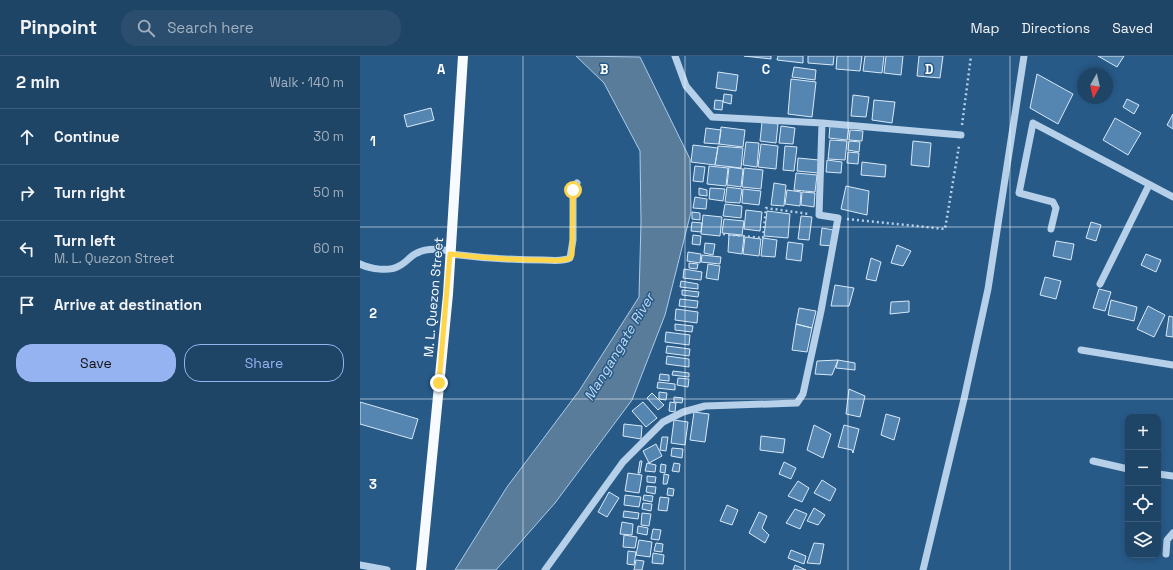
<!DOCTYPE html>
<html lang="en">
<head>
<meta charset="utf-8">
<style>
  body { margin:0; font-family:"Space Grotesk",sans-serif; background:#2b4e6f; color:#f1f3f6 }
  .controls { position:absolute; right:12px; bottom:12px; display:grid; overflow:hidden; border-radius:8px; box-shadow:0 2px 6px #0003 }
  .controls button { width:36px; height:36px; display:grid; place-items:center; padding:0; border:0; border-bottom:1px solid #3c5c7a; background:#1e4466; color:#f1f3f6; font:20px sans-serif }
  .compass { position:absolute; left:717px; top:12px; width:36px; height:36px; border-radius:50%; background:#1e4466; box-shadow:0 2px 6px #0003; rotate:188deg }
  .stop { position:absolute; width:12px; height:12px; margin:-9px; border:3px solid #ffd54a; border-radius:50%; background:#fff }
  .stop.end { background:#ffd54a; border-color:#fff; box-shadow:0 1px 4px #0008 }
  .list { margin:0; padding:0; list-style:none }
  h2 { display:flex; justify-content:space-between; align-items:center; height:52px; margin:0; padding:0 16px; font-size:17px }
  h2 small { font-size:13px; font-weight:400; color:#a1b0bf }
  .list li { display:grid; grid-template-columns:26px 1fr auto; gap:12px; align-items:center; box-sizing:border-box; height:56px; padding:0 16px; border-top:1px solid #3c5c7a }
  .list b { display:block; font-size:15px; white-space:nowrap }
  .list p { margin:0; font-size:13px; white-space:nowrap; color:#a1b0bf }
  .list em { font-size:13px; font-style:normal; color:#a1b0bf }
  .actions { display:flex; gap:8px; padding:12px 16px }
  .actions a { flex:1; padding:9px 0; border:1px solid #95b2f1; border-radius:16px; text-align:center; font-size:14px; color:#95b2f1 }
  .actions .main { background:#95b2f1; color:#111 }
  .icon { flex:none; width:22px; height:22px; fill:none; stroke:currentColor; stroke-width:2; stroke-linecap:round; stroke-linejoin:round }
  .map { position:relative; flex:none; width:813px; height:514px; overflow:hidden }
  header { display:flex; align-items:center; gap:24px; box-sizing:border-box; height:56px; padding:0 20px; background:#1e4466; border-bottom:1px solid #3c5c7a }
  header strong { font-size:19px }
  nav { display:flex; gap:22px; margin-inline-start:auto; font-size:14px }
  .search { width:280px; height:36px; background:#2b4e6f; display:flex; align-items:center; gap:10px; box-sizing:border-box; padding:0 14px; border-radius:16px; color:#a1b0bf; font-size:15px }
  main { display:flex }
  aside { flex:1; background:#1e4466 }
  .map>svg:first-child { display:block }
  .water { fill:#5a7c9b; stroke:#a9cce9 }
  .building { fill:#5585b1; stroke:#d8e9f7 }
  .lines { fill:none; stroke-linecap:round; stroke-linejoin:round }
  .path { stroke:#b5d0e8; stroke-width:2.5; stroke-dasharray:2 3; stroke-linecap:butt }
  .minor { stroke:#b5d0e8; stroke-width:7 }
  .major { stroke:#f7fafe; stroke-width:10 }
  .route { stroke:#ffd54a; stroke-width:5 }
  .grid { fill:none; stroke:#fff; stroke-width:1; stroke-opacity:0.55 }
  .labels { text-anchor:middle; stroke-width:3; stroke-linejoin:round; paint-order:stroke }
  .street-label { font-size:13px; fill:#fff; stroke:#285a88 }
  .water-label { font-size:14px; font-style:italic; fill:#c0daf0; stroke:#285a88 }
  .grid-label { font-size:13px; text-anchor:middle; font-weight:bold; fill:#fff; stroke:#285a88; stroke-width:3; stroke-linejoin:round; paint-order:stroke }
</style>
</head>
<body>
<header>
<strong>Pinpoint</strong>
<div class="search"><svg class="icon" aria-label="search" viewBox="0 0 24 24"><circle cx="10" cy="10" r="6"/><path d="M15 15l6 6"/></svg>Search here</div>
<nav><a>Map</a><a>Directions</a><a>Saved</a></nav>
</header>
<main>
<aside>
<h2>2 min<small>Walk · 140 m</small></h2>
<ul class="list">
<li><svg class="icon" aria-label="ahead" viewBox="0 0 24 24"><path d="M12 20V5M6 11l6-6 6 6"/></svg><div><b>Continue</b></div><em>30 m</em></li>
<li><svg class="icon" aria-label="right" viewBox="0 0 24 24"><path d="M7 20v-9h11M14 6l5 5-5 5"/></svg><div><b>Turn right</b></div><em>50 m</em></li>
<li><svg class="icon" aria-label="left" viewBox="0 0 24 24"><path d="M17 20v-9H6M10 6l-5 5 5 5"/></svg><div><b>Turn left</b><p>M. L. Quezon Street</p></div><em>60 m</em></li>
<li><svg class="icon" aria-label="arrive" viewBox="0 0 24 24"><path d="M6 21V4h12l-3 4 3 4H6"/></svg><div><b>Arrive at destination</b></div></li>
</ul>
<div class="actions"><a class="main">Save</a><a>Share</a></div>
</aside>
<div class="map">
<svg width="813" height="514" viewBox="0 0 813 514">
  <rect width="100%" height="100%" fill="#285a88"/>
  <path class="water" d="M216,0L280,1L330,103L331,156L305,259L272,344L195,447L136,514H95L147,431L219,335L279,241L281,166L280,95L244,27Z"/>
  <path class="building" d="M384,0H411V3Z
    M418,0H443V7L417,4Z
    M448,0H474L473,9L448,7Z
    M477,0H502L500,15L476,13Z
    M505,0H524L522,17L503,15Z
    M526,0H543L541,19L524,17Z
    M559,0H583L580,22L557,20Z
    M738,0H764L757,11Z
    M434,11L456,14L455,24L432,21Z
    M358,16L378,19L376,35L356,32Z
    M677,18L713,38L698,68L670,52Z
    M431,23L456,26L452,61L428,58Z
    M364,38L372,39L371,48L363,46Z
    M493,39L509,41L506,61L491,60Z
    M767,43L779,49L774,58L763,51Z
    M355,44L363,45L362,54L354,53Z
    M514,44L535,46L532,67L512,64Z
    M71,52L74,64L47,71L44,59Z
    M813,58V73L807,69Z
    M755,62L781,77L768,99L743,84Z
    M402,66L418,68L416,87L400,85Z
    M470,69L489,71L487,84L469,82Z
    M421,70L435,72L433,88L419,87Z
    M361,71L385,74L383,91L359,88Z
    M346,72L361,74L359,88L344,87Z
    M490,74L503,75L502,85L489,84Z
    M470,84L487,85L485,104L468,103Z
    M489,85L500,86L499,96L488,94Z
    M553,85L571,87L569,111L551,109Z
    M386,86L399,87L397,111L383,109Z
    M401,88L418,90L416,113L398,111Z
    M333,89L358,92L355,109L331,106Z
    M358,90L383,92L381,112L355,109Z
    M425,90L437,91L434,115L423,114Z
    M488,96L499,97L498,108L487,107Z
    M438,102L459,104L458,117L437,115Z
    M467,104L482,106L481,117L466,116Z
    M502,106L526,109L525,121L501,119Z
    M335,110L345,111L343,126L333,125Z
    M349,110L368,112L366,130L347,128Z
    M369,111L383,113L381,131L367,129Z
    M384,112L403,114L401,133L382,131Z
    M436,117L457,119L455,136L434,134Z
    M414,127L426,129L424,150L411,149Z
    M486,130L509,135L507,159L481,153Z
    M367,131L382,133L380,147L365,146Z
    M339,132L347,134V140L339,139Z
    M350,132L365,133L363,145L349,143Z
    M383,133L401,135L399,149L382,147Z
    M427,134L441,136L440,150L425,148Z
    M442,136L455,137L454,151L441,149Z
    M335,141L347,143L346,153L333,152Z
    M365,148L382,150L381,162L363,160Z
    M386,154L402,156L400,175L384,173Z
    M407,155L430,158L428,182L404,180Z
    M332,156L340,157V164L332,163Z
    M343,159L362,161L360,180L341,178Z
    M441,160L452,161L449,184L438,183Z
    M364,163L384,165L382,179L362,177Z
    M332,166L342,167L341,176L331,175Z
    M731,166L741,169L736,185L726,182Z
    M462,172L474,174L473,190L460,189Z
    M333,179L341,180L340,189L332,188Z
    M369,179L384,180L382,198L368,196Z
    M385,181L401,183L399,200L383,198Z
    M403,182L417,184L415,201L401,200Z
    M696,185L714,188L711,204L693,200Z
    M428,186L443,188L441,205L426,203Z
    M345,187L355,188L353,199L344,197Z
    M537,189L551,195L543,210L531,207Z
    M328,196L341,198L340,207L327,205Z
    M786,198L801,204L796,216L781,209Z
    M342,199L361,201L360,208L341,206Z
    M511,202L521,206L516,225L506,223Z
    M329,207L338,208L337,213L329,212Z
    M348,208L360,210L358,224L346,222Z
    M324,213L342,216L341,224L323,222Z
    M685,221L701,225L696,243L680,239Z
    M321,225L338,228V233L320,231Z
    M475,229L494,232L489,250H471Z
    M739,233L751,236L745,255L733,252Z
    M322,234L339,236L338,241L322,239Z
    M320,243L338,245L337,252L319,250Z
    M751,244L777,251L774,265L748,259Z
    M549,245V256L530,258L531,246Z
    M788,250L805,259L794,281L777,273Z
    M439,252L456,255L452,272L436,268Z
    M316,253L338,256L337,267L315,264Z
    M809,260L813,261V281L806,280Z
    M315,268L333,270L332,276L315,274Z
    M436,268L452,272L447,296L432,294Z
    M306,276L330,279L329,289L305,286Z
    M307,290L330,293L329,300L306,297Z
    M307,300L329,303V311L306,308Z
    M478,304L495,307V314L476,312Z
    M478,304L472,319L455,318L457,305Z
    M313,315L329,317V321L312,319Z
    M300,318L309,319V325L299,324Z
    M318,322L329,323L328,331L317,329Z
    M298,326L315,328V334L297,332Z
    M489,333L505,340L500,361L486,358Z
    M299,336L307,337L306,344L299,343Z
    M292,337L304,349L298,354L287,342Z
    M314,341L323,342L322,347L314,346Z
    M0,346L58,363L52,383L0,368Z
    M283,346L297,362L286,371L272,355Z
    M310,346L316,347L315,356L309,355Z
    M334,356L349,358L345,386L330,384Z
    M526,358L540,362L534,384L521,379Z
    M314,364L328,366L325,389L311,387Z
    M264,368L282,370L281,383L263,380Z
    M454,369L471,378L463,402L447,394Z
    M484,369L499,373L493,397L492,394L478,391Z
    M401,380L425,383L423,397L400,394Z
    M302,381H308L306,395L300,394Z
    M296,388L302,400L289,407L283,395Z
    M312,392L323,393L322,402L311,400Z
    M280,405H282L280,417H278Z
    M424,406L436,412L431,423L419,418Z
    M287,407L296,409L295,416L285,415Z
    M314,407L320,408L319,416L312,415Z
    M301,408L306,409L305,417L300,416Z
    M268,417L282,419L279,437L265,435Z
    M304,418L309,419L307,428H303Z
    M287,420L296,421L295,427L287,426Z
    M462,424L476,433L470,445L454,437Z
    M438,425L449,432L442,446L428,440Z
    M287,430L296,431L295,438L286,436Z
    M308,432L314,433L313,440L307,439Z
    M249,436L259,442L247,461L238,456Z
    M265,439L281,441L279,451L264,449Z
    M284,439L293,440L292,446L283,444Z
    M300,441L309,442L307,455L298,454Z
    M283,447L292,448L291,455L282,453Z
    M367,449L378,454L372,469L360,465Z
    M454,452L465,459L458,469L447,465Z
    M435,453L447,458L440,473L426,467Z
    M264,455L279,457L278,463L263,461Z
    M399,456L407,460L402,472L409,479L405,487L389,477Z
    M282,457L291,458L289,470L281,469Z
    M262,466L273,468L272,479L260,478Z
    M278,470L288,472L287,479L277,477Z
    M293,473L301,474L299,484L291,483Z
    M264,479L277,481L275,492L263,491Z
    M279,484L292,486L290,501L276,499Z
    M296,487L303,488L302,496L294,495Z
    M454,487L464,488L460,508L447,507Z
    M431,494L446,500L444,508L428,502Z
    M268,495L276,496L274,509L267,508Z
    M293,497L304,499L303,508L292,507Z
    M276,504L284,505L282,514H274Z
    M435,509L446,514H433Z"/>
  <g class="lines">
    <path class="path" d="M602,69L611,0
      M487,163L585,173L599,90
      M363,178L403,182L406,152L449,158"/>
    <path class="minor" d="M315,0L326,30L352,61L462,67L601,79
      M691,173L696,152L693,146L659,137L673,67L813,141
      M90,198C122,202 151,204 183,204C192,204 202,206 210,202L213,184V138L214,130L217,127
      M0,208C10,213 29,216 39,210C46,207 50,200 57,197C67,192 80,193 90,195
      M740,228L789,129
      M721,294L813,309
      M733,405L768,413
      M798,418L813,420
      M806,498L807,484L813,477
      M0,509L27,514
      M185,514L263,406L303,366L323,356L345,350L437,347L443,338L461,255L478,162L459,159L462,67
      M563,514L604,343L628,233L664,0"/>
    <path class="major" d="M61,514L88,238L103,0"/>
  </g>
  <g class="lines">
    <path class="route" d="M79,327L90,198C122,202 151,204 183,204C192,204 202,206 210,202L212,199L213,134"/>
  </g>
  <path class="grid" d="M163,0V514M325,0V514M488,0V514M650,0V514M0,171H813M0,343H813"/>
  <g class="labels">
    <g class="street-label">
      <text transform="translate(73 241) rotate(-85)" y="5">M. L. Quezon Street</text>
    </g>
    <g class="water-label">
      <text transform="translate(259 291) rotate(-59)" y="5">Mangangate River</text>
    </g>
  </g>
  <g class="grid-label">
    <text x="81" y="18">A</text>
    <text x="244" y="18">B</text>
    <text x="406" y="18">C</text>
    <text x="569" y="18">D</text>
    <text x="13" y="90">1</text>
    <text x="13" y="262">2</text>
    <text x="13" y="433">3</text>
  </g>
</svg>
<div class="controls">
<button>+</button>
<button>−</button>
<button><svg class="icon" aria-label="locate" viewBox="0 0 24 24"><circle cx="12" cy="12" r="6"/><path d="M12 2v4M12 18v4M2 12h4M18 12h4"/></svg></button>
<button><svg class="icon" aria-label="layers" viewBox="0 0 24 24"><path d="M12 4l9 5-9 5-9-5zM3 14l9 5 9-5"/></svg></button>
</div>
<svg class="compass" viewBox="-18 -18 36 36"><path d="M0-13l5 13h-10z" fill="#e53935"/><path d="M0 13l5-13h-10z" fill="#a1b0bf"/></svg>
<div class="stop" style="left:213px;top:134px"></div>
<div class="stop end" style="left:79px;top:327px"></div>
</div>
</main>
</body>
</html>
